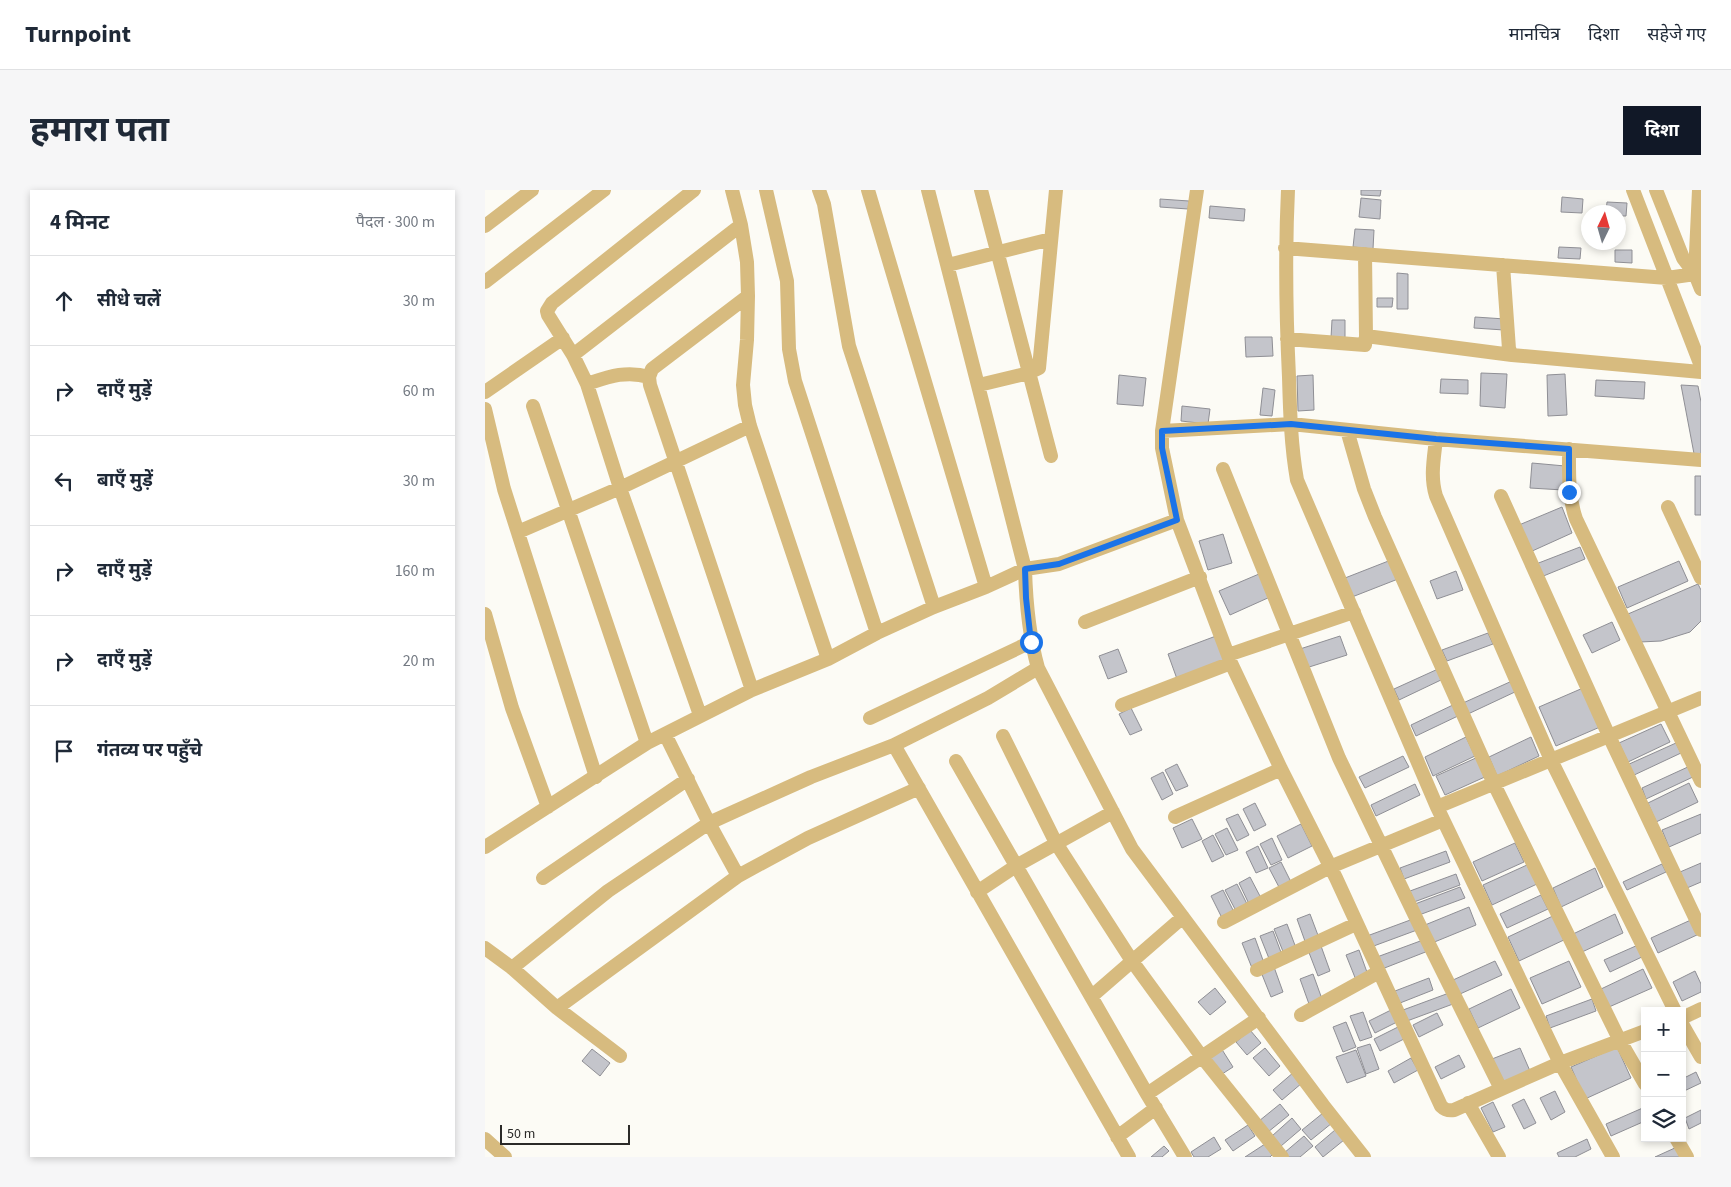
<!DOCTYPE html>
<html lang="hi">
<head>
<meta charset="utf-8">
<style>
  body { margin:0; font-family:"Source Sans 3","Noto Sans Devanagari",sans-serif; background:#f6f6f7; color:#1f2937 }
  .controls { position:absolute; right:15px; bottom:15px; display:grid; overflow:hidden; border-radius:0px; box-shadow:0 2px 8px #0003 }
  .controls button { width:45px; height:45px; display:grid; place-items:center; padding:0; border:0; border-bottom:1px solid #e0e1e3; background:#fff; color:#1f2937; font:25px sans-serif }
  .compass { position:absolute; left:1096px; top:15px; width:45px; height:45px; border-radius:50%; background:#fff; box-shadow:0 2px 8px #0003; rotate:5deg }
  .scale { position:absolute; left:15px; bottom:12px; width:130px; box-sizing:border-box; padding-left:5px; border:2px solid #2b2a28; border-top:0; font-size:14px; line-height:18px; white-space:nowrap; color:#2b2a28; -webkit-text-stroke:4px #fcfbf5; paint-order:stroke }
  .stop { position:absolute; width:15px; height:15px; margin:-11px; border:4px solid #1a73e8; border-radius:50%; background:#fff }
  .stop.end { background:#1a73e8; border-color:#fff; box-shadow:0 1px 5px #0008 }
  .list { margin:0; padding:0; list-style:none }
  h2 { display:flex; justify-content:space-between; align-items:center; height:65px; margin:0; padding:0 20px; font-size:21px }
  h2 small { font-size:16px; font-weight:400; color:#747a83 }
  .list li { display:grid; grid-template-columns:32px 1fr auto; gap:15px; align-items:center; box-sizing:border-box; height:90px; padding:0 20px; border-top:1px solid #e0e1e3 }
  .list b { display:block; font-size:19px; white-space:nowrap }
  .list em { font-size:16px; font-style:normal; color:#747a83 }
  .icon { flex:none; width:28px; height:28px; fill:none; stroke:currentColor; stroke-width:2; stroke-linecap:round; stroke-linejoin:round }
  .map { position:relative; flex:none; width:1216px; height:967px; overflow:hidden; border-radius:0px }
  header { display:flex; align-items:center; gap:30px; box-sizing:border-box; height:70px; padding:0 25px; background:#fff; border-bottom:1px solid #e0e1e3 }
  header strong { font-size:24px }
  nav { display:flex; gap:28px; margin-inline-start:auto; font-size:18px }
  .intro { display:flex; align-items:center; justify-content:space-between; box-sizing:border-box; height:120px; padding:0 30px }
  h1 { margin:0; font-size:35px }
  .button { padding:12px 22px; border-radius:0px; background:#111827; color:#fff; font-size:18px; font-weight:700 }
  main { display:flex; gap:30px; padding:0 30px }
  aside { flex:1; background:#fff; border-radius:0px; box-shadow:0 2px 8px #0003 }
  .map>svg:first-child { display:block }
  .building { fill:#c4c5cb; stroke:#8f8f95 }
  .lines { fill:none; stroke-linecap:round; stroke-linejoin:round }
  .minor { stroke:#d7bb7f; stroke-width:14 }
  .route { stroke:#1a73e8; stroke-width:6 }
</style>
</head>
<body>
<header>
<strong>Turnpoint</strong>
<nav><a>मानचित्र</a><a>दिशा</a><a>सहेजे गए</a></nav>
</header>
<div class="intro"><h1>हमारा पता</h1><a class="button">दिशा</a></div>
<main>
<aside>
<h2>4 मिनट<small>पैदल · 300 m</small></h2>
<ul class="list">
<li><svg class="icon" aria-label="ahead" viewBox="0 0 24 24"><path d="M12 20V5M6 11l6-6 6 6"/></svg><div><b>सीधे चलें</b></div><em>30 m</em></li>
<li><svg class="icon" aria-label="right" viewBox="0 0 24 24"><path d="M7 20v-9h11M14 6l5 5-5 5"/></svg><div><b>दाएँ मुड़ें</b></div><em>60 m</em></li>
<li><svg class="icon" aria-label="left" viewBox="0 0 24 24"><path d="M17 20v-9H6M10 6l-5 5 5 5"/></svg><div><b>बाएँ मुड़ें</b></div><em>30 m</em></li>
<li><svg class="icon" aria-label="right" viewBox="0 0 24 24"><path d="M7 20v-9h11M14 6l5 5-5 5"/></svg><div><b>दाएँ मुड़ें</b></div><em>160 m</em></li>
<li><svg class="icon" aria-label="right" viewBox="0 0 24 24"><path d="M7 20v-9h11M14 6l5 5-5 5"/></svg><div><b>दाएँ मुड़ें</b></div><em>20 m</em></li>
<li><svg class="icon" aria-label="arrive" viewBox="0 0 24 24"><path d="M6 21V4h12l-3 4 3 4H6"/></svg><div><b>गंतव्य पर पहुँचे</b></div></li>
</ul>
</aside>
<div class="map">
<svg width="1216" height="967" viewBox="0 0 1216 967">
  <rect width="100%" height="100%" fill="#fcfbf5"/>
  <path class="building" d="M876,0H896L895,6L876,5Z
    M1077,7L1098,9L1097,23L1076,22Z
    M876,8L896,10L895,29L874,27Z
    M675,9L704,11L703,19L675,17Z
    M1122,12L1142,13L1141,26H1134V22H1121Z
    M725,16L760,19L759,31L724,28Z
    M870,39L889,40L888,59L868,57Z
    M1074,57L1096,58L1095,69L1073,68Z
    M1130,60H1147V73L1130,72Z
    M912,83L923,84V119H912Z
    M892,108H908L907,117H892Z
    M990,127L1020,129L1019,140L989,138Z
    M847,130H860V149L846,148Z
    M760,147H787L788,166L761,167Z
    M996,183L1022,184L1020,218L995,216Z
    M1080,184L1082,225L1063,226L1062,185Z
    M634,185L661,188L658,216L632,214Z
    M828,185L829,220L813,221L812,186Z
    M956,189L983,190V204L955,203Z
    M1111,190L1160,192L1159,209L1110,206Z
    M1196,195L1213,196L1216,212V269H1210Z
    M778,198L790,200L787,226L775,225Z
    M697,216L725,219L723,234L696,231Z
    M1047,273L1080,276L1078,300L1045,298Z
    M1210,286H1216V325H1210Z
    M1077,317L1087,343L1045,362L1034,335Z
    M738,344L747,373L723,380L714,351Z
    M1095,357L1100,369L1056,387L1051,374Z
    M906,370L913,389L867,407L860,388Z
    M1194,371L1203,391L1142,418L1133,397Z
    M971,381L978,400L952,409L945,391Z
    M774,384L785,407L745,425L734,401Z
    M1213,394L1216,400V431L1205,442L1176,451L1155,452L1143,424Z
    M1127,432L1135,450L1107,463L1098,445Z
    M1003,443L1008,454L962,471L957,460Z
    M731,446L741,471L692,489L683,464Z
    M855,446L862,465L821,478L815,459Z
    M633,459L642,482L623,489L614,466Z
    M953,479L958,489L914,510L909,499Z
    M1027,491L1032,501L983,524L978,513Z
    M1098,498L1115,537L1071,556L1054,517Z
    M970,514L975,525L931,546L926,535Z
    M646,518L657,540L645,545L634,524Z
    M1176,534L1185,552L1143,572L1134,553Z
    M981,547L990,566L948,586L940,567Z
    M1046,547L1054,566L1012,586L1004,567Z
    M1191,553L1196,563L1147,586L1142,575Z
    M918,566L924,577L880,598L874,587Z
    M993,567L1002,586L960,605L951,586Z
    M692,574L703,596L691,601L680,580Z
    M1205,576L1210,586L1161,609L1157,598Z
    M678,582L688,604L677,610L666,588Z
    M1204,593L1213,612L1171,632L1163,613Z
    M930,594L935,605L891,626L886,615Z
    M770,613L781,635L769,641L758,619Z
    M753,624L764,645L752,651L741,629Z
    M1216,624V643L1184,657L1177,640Z
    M707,629L717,649L697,658L688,638Z
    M816,634L827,656L803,668L792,646Z
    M742,638L753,660L741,665L730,644Z
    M728,645L739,666L727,672L717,651Z
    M787,648L797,670L786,675L775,654Z
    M1030,653L1039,672L997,691L988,672Z
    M773,656L783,678L771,683L761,662Z
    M961,661L965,672L919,689L915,678Z
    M796,672L807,694L795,699L784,678Z
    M1216,673V692L1202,698L1195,682Z
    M1177,674L1181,682L1142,700L1138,692Z
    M1042,675L1052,694L1007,715L998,695Z
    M1110,678L1118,697L1076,717L1068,698Z
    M971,684L975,695L929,712L925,701Z
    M765,687L776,708L764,714L754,693Z
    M752,694L763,716L751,721L740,700Z
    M975,697L980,708L934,725L930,714Z
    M738,700L749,722L737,728L726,706Z
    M1056,705L1063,719L1022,738L1015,724Z
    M984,717L991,735L947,753L940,735Z
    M825,724L834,748L821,754L812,729Z
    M1130,724L1138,743L1097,762L1088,744Z
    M1070,725L1081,749L1034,771L1023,747Z
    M928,729L932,740L886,757L882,746Z
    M1208,729L1214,744L1173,763L1166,748Z
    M802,734L811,758L799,764L789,739Z
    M788,741L797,765L785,771L775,746Z
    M770,748L779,773L767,778L757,753Z
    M938,750L943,761L897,779L892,767Z
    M1153,755L1159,766L1125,782L1119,770Z
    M836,756L845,781L833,786L823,760Z
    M874,760L883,785L871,790L861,765Z
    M1010,771L1017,785L975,804L968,790Z
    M1084,771L1096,797L1057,814L1045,788Z
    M789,777L798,802L786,807L776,782Z
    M1158,779L1167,798L1124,817L1116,799Z
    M1210,781L1216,794V802L1197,811L1188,792Z
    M828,784L837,809L824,814L815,789Z
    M944,788L948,800L915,813L910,801Z
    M730,798L741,812L725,825L713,812Z
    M1026,799L1035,818L993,838L984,819Z
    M964,803L968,814L922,831L918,820Z
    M1107,809L1111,821L1065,838L1061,826Z
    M908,819L914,831L890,843L884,831Z
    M878,822L887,847L875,851L865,826Z
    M952,823L958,835L934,847L928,835Z
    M861,832L871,857L858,862L848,837Z
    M913,837L919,849L895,861L889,849Z
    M765,840L776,853L762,865L751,852Z
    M885,854L894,879L881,884L872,858Z
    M1132,857L1146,888L1100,909L1086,877Z
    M736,858L748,877L734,886L721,868Z
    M780,858L795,876L784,886L768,868Z
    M1035,858L1045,881L1018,893L1007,869Z
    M107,859L125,873L115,886L97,871Z
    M871,860L881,886L862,893L851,867Z
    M974,865L980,877L956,889L950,877Z
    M926,868L933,880L909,893L903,881Z
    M809,882L817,893L797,910L788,900Z
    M1211,882L1216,893L1197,902V889Z
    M1070,901L1080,922L1066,930L1055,908Z
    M1039,909L1051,933L1039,939L1027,915Z
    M1008,912L1020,937L1008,942L996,918Z
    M795,914L804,925L783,942L774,931Z
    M1160,917V931L1126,946L1121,934Z
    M1216,920V933L1204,939L1200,928Z
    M838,923L847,933L826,950L817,940Z
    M807,928L816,939L796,956L787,946Z
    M763,935L770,946L748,961L740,950Z
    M850,940L859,950L838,967L830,957Z
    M819,946L828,956L815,967H802L799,963Z
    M729,947L736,959L723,967H709L706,962Z
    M1102,949L1106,959L1090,967H1074L1072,963Z
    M780,954L787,965L785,967H760Z
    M679,956L684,961L677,967H666Z
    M1192,957L1197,967H1170Z"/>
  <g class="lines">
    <path class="minor" d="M209,0L67,113L62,121L63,125L88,165L102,194L135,298L215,525
      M247,0L256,35L262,72L263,106L262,150L258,195L260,215L265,236L343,469
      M281,0L302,91L304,159L310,191L392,443
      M334,0L339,14L364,156L449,417
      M383,0L501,397
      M443,0L540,379C541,413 544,446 553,478L647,659L838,915L879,967
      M496,0L566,266
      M1148,0L1216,176
      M1171,0L1198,68L1210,84L1216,99
      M0,36L47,0
      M800,58L1182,88L1210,84H1216
      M463,75L566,49
      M1018,75L1024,159L1027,165L1216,182
      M1210,84L1214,0
      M0,92L119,0
      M263,106L167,179L164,187L165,195L267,500
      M881,146L1027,165
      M802,149L880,155L881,146L880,64
      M88,165L256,35
      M102,194C123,187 141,180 164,187
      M494,195L544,183L554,178L571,0
      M0,202L78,148
      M48,216L162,553
      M0,219L19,299L111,587
      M862,240L879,299L890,327L1009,594L1134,849L1160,894
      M677,241L712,0
      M951,249C949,268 945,287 951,306L1066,570L1190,821
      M1084,259C1084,283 1083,306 1091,329L1216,591
      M738,279L854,568L934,734L1016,899
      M1016,306L1124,546L1216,740
      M1183,317L1216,388
      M692,330L746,473L796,579L851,688L956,916C960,920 963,921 969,920L1075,873L952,617L812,290C806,256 805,222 804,187C801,125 800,62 803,0
      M33,342L135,298L265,236
      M0,424L27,518L63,617
      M600,432L715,387
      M743,465L869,422
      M637,515L746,473
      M385,528L546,452
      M180,544L224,633L253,686
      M518,546L571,653L647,771L717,867L797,967
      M409,555L644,967
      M471,571L662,904L700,967
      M952,617L1216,508
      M690,627L796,579
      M0,657L162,553L267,500L343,469L392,443L449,417L501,397L540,379L574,374L692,330L677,258V241L806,234L951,249L1216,270
      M58,688L203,589
      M492,702L531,676L628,622
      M739,732L845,677L958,630
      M0,758L27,778L72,818L135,866
      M27,778L123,701L224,633L326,587L409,555L503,508L553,478
      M772,780L871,734
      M607,806L698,727
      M72,818L253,686L323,648L434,598
      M816,825L894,782
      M1197,828L1216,819
      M1197,834L1216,867
      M662,904L774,828
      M983,913L1014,967
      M632,947L671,918
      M1191,948L1202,967
      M0,949L20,967
      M1128,967L1075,873L1160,841"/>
  </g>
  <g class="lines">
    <path class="route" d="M546,452L541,408L540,379L574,374L692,330L677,258V241L806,234L951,249L1084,259V302"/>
  </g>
</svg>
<div class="controls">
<button>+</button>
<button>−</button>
<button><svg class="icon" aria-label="layers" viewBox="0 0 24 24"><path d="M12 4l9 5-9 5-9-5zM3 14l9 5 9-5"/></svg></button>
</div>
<svg class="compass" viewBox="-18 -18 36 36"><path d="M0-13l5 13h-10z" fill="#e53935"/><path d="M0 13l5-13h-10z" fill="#747a83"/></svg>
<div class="scale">50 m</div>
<div class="stop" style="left:546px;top:452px"></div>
<div class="stop end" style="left:1084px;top:302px"></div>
</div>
</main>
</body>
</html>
